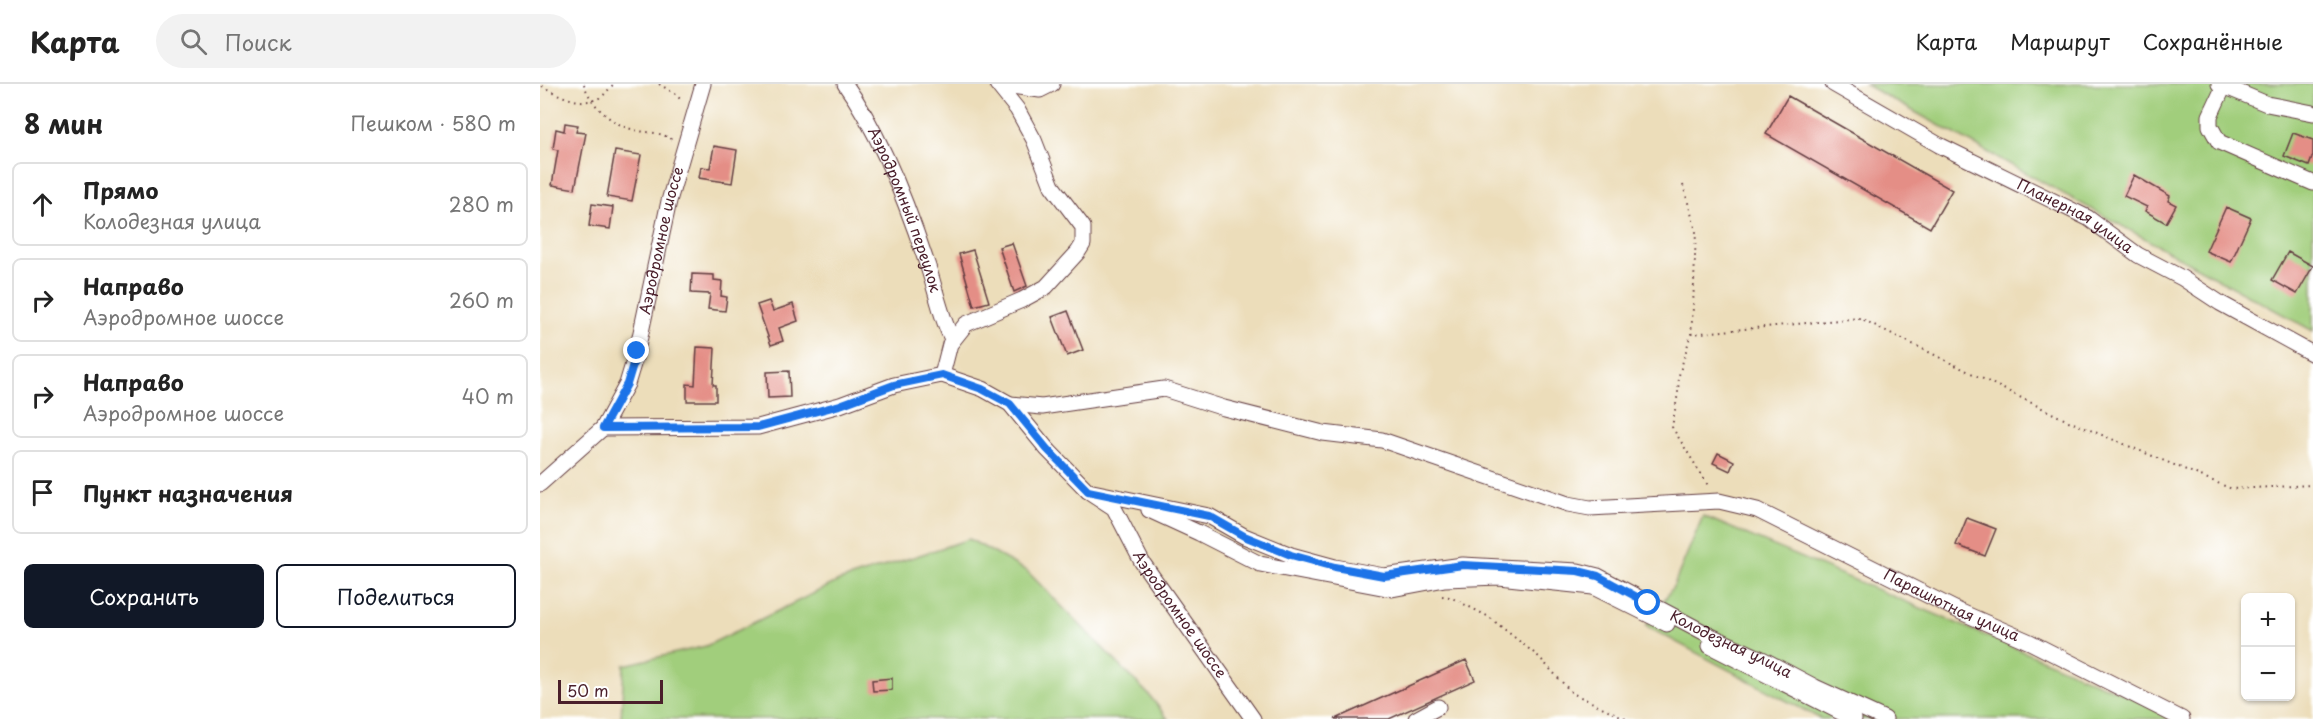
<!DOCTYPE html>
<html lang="ru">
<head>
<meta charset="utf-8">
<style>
  body { margin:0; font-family:"Playpen Sans",sans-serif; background:#f2f2f2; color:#222 }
  .controls { position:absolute; right:18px; bottom:18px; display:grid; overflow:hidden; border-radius:9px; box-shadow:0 2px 4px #0004 }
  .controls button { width:54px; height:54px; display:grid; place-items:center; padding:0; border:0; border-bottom:2px solid #e0e0e0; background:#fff; color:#222; font:30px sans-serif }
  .scale { position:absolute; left:18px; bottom:15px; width:105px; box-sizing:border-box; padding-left:6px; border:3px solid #4a1f2b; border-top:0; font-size:16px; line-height:21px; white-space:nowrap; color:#4a1f2b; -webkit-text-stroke:4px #fff; paint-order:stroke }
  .stop { position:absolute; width:18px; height:18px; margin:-14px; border:4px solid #1a73e8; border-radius:50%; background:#fff }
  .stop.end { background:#1a73e8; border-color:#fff; box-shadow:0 2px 6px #0008 }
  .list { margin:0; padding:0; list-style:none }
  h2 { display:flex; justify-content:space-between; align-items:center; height:78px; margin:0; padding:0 24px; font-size:26px }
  h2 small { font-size:20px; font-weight:400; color:#767676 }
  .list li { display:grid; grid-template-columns:39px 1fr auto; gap:18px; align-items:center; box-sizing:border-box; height:84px; margin:0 12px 12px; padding:0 12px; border:2px solid #e0e0e0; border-radius:9px }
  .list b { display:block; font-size:22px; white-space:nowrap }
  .list p { margin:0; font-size:20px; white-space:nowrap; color:#767676 }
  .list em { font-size:20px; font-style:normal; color:#767676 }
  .actions { display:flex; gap:12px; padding:18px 24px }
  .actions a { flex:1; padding:14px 0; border:2px solid #111827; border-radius:9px; text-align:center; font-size:21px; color:#111827 }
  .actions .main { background:#111827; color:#fff }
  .icon { flex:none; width:33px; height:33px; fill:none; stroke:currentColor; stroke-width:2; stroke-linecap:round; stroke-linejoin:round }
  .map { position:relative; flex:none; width:1773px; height:635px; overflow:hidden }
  header { display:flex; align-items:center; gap:36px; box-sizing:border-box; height:84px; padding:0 30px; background:#fff; border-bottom:2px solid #e0e0e0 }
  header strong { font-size:28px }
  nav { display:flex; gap:33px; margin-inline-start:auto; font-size:21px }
  .search { width:420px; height:54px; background:#f2f2f2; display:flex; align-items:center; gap:15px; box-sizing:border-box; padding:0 21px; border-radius:33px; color:#767676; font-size:22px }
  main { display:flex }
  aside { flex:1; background:#fff }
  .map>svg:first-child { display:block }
  .green { fill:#a1ce7b; stroke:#767653; stroke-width:1.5 }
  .building { fill:#e48e86 }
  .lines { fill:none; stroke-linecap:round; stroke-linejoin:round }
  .minor-casing { stroke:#623c40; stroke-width:17 }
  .path { stroke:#623c40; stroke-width:2; stroke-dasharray:1.5 4.5; stroke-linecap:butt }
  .minor { stroke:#fff; stroke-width:15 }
  .route { stroke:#1a73e8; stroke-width:8 }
  .labels { text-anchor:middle; stroke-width:4.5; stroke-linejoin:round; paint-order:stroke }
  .street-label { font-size:15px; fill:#4a1f2b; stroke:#fff }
</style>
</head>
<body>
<header>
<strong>Карта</strong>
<div class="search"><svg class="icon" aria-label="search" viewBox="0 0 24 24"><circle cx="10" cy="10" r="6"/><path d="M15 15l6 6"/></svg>Поиск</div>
<nav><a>Карта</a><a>Маршрут</a><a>Сохранённые</a></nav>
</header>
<main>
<aside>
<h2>8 мин<small>Пешком · 580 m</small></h2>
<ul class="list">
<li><svg class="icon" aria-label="ahead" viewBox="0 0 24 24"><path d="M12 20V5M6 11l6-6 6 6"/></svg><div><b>Прямо</b><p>Колодезная улица</p></div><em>280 m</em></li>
<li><svg class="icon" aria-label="right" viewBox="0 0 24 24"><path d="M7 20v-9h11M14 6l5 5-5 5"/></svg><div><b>Направо</b><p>Аэродромное шоссе</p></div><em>260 m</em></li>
<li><svg class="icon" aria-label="right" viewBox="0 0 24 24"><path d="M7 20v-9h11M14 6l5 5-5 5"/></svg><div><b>Направо</b><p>Аэродромное шоссе</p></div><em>40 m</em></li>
<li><svg class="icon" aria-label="arrive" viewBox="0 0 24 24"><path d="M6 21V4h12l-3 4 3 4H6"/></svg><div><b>Пункт назначения</b></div></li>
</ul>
<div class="actions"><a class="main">Сохранить</a><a>Поделиться</a></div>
</aside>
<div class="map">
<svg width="1773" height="635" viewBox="0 0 1773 635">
  <rect width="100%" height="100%" fill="#fff"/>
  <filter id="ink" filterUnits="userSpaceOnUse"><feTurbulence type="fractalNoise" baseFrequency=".0167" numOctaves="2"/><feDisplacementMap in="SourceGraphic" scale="12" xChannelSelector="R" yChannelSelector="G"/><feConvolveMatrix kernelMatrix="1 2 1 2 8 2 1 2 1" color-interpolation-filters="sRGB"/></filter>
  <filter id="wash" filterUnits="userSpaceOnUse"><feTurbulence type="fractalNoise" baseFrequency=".008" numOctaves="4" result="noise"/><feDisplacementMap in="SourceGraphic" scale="24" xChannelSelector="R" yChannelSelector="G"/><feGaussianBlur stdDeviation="1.35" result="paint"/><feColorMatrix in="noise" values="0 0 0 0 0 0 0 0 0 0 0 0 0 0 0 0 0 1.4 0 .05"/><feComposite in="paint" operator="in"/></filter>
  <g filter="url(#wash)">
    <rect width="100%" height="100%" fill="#ecddba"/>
    <path class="green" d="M1324,0H1773V247Z
      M1163,432L1643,635H1281L1106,542L1133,503Z
      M429,455L487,487L609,611L628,635H81L84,581L166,562L299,497Z"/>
    <g id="blocks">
      <path class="building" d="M1248,12L1412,106L1390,144L1226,50Z
        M25,39L38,41L36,48L46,49L35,105L12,101L18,66L13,65L16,45L24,47Z
        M1753,49L1773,56V71L1769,82L1744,72Z
        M174,62L197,66L192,99L159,94L161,83L170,84Z
        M75,67L101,71L92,117L67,113Z
        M1594,91L1630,112L1628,117L1636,121L1626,139L1605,127L1607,123L1584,112Z
        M52,120L73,123L70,145L49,142Z
        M1686,123L1711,134L1691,178L1666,167Z
        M472,159L487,202L474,208L459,163Z
        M433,166L449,218L434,222L419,170Z
        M1748,168L1773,182L1757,210L1732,196Z
        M152,190L174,191V196L182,197L181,212L187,213L185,227L168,225L170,210L151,209Z
        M229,217L233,227L253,220L258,237L239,244L243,257L231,261L217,221Z
        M528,227L543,266L527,272L512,233Z
        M157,263L175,264L173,301H176V317H147V300L155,301Z
        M249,287L250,313L228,314L227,288Z
        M1178,369L1194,377L1190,387L1173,379Z
        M1427,434L1456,445L1445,472L1416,461Z
        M926,576L935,596L849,635H795Z
        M352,594V606L333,607L332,596Z"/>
    </g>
  </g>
  <g filter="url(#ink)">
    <use href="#blocks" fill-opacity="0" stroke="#623c40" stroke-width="1.5"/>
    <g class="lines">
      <g class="minor-casing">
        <g id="minor">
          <path id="s1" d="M305,0C340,49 367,120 386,177C394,198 402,239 413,256"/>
          <path d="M458,0L500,6L512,0"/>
          <path id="s2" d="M1293,0L1399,61L1548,134L1598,171L1642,194L1680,219L1773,270"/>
          <path d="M1679,0L1727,20L1773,29"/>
          <path d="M1684,2L1670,32V42L1679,58L1773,99"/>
          <path d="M402,291L410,260L426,240L482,216L506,203L538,168L543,160V143L512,102L494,56L477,25L457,0"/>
          <path id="s3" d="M470,320L502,323L624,305L684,324L783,349L842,356L1028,420L1050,424L1179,417L1217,426L1421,528L1490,558L1642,635"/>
          <path id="s4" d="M63,344L218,343L300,321L354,301L402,291L443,305L470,320L507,365L548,407L574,424L602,478L713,635"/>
          <path id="s5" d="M0,400L63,344L87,300L97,267L129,117L163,0"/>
          <path id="s6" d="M548,407L669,432L704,452L751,471L795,483L844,492L923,481L1038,487L1058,492L1171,552L1222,575L1275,603L1345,635"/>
          <path d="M609,426L659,449L720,480L852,505L905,495L959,493L1053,503L1127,540"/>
          <path d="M1170,562L1314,635"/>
          <path d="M876,635L898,623"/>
        </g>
      </g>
      <path class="path" d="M44,0C50,20 70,39 91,45C105,50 119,46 132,56
        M119,0L137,11L142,18
        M2,2C18,11 42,24 61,13C66,10 69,4 74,0
        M1143,101L1156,147L1153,224L1151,250L1139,291L1138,309L1132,343L1169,403
        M1151,250L1320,234L1526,336L1692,405L1773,401
        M902,512L910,513L949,533L999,573L1032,609L1087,635"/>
      <use href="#minor" class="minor"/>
    </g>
  </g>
  <g class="lines" filter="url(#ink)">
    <path class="route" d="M97,267L87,300L63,344L218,343L300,321L354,301L402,291L442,305L470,320L507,365L548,407L669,432L704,452L751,471L795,483L844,492L923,481L1038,487L1058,492L1108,519"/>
  </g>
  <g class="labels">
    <g class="street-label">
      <text dy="5" stroke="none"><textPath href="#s1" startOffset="140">Аэродромный переулок</textPath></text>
      <text dy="5" stroke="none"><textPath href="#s2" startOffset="276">Планерная улица</textPath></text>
      <text dy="5" stroke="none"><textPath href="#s5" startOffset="282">Аэродромное шоссе</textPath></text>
      <text dy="5" stroke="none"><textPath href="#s3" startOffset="984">Парашютная улица</textPath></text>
      <text dy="5" stroke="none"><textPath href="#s4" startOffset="694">Аэродромное шоссе</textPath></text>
      <text dy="5" stroke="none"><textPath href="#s6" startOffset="675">Колодезная улица</textPath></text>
    </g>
  </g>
</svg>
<div class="controls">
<button>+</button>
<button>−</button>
</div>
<div class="scale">50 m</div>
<div class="stop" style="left:1108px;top:519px"></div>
<div class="stop end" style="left:97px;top:267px"></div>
</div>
</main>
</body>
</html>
